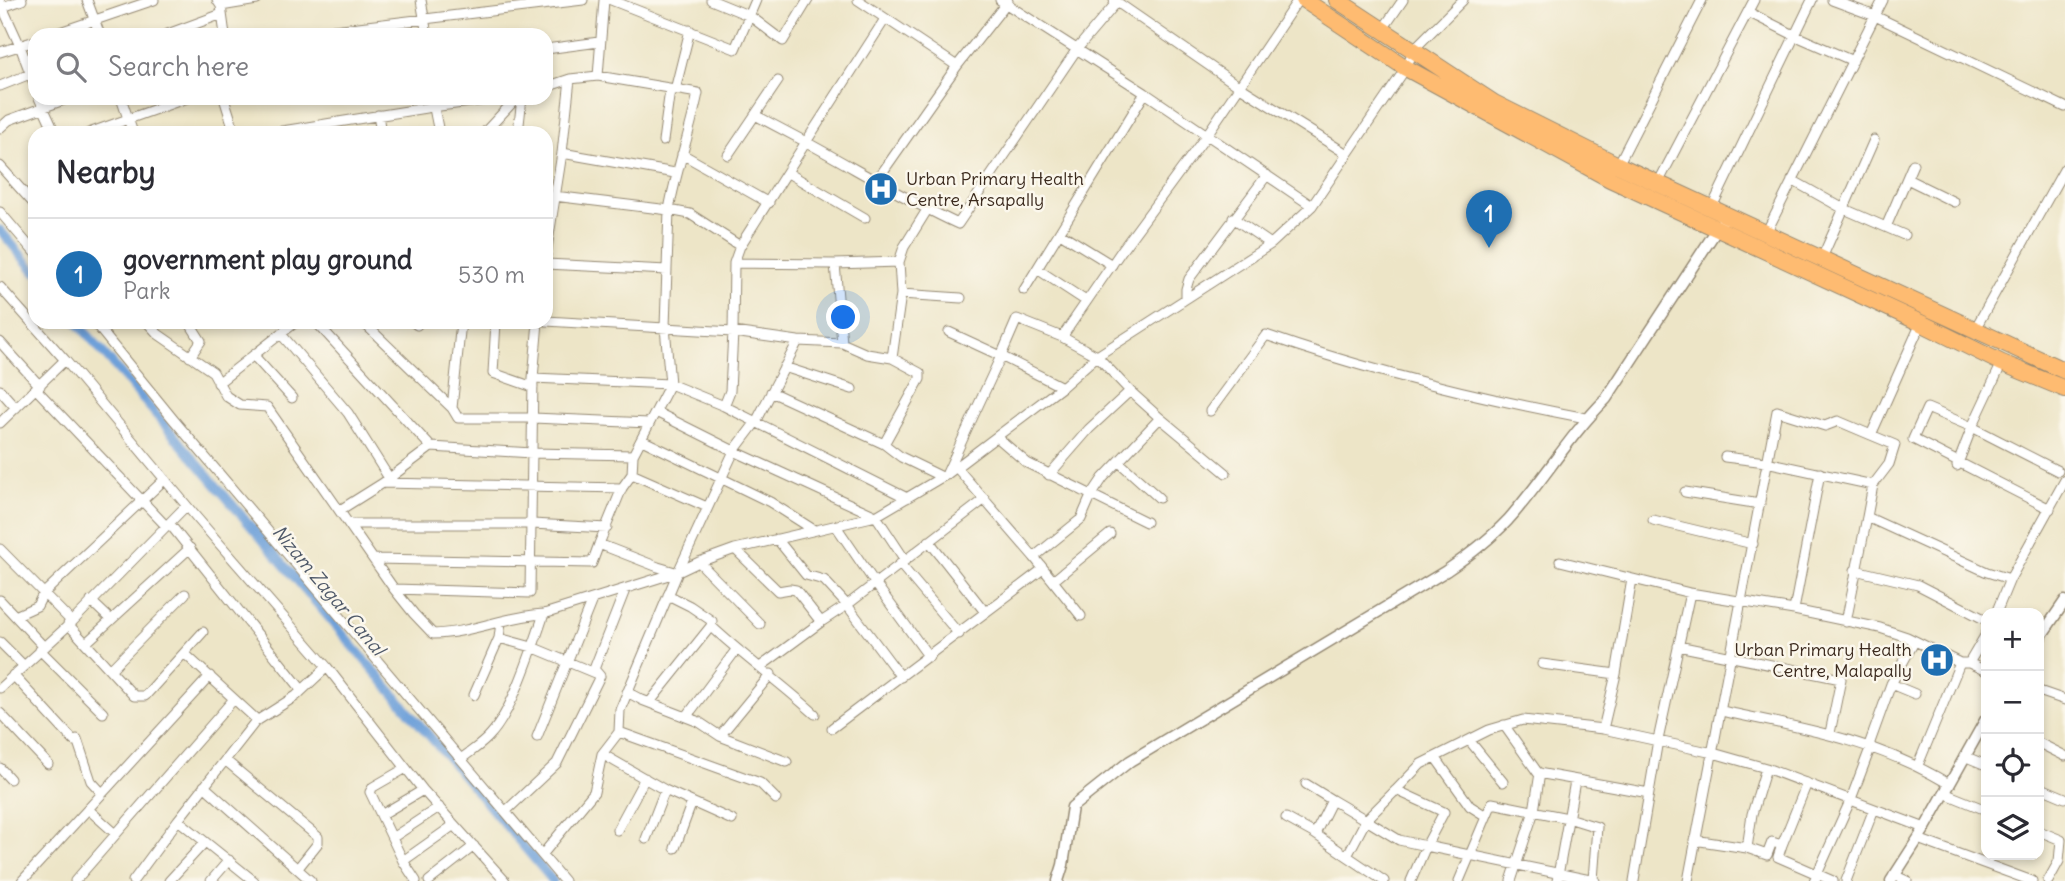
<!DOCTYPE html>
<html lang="en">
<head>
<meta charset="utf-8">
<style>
  body { margin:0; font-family:Delius,sans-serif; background:#f7f7f7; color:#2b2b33 }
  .controls { position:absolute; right:21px; bottom:21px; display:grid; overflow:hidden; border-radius:14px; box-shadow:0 4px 10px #0003 }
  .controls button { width:63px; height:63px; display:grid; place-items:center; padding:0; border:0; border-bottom:2px solid #e1e1e2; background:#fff; color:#2b2b33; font:35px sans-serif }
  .you { position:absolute; left:844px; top:318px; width:24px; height:24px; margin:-18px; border:5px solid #fff; border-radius:50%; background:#1a73e8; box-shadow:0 0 0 10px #1a73e833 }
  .badge { display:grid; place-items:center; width:46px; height:46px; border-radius:50%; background:#1f6fb2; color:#fff; font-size:23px; font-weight:700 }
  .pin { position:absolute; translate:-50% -58px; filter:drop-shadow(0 2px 4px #0008) }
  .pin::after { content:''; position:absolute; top:37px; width:24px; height:21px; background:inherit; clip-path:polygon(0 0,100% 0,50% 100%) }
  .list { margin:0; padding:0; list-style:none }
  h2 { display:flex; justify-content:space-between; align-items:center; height:91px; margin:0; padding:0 28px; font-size:30px }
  h2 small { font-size:23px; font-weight:400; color:#7c7c81 }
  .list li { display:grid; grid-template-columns:46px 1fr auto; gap:21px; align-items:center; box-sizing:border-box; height:112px; padding:0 28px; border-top:2px solid #e1e1e2 }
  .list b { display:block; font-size:26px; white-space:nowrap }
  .list p { margin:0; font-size:23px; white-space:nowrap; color:#7c7c81 }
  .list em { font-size:23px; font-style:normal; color:#7c7c81 }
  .icon { flex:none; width:38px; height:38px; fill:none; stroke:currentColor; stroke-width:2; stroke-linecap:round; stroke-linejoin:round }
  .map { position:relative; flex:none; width:2065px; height:881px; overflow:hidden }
  .search { position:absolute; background:#fff; box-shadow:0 4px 10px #0003; left:28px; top:28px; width:525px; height:77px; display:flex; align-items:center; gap:18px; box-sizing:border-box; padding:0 24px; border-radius:21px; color:#7c7c81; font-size:26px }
  .panel { position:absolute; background:#fff; box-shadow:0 4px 10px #0003; left:28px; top:126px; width:525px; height:203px; border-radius:21px }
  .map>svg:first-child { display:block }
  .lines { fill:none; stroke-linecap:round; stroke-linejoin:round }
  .canal { stroke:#6ea0d9; stroke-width:9 }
  .minor-casing { stroke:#948872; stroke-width:11 }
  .tertiary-casing { stroke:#948872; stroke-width:13 }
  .trunk-casing { stroke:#948872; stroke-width:18 }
  .minor { stroke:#fff; stroke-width:9 }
  .tertiary { stroke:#fff; stroke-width:10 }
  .trunk { stroke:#febb71; stroke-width:16 }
  .labels { text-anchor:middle; stroke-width:5; stroke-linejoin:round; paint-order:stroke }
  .poi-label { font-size:18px; fill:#3b2a1e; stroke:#fbf7ec; text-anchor:start }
  .water-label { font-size:19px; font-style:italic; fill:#4f5969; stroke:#fbf7ec }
</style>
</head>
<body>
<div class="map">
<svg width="2065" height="881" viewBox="0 0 2065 881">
  <rect width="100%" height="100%" fill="#fbf7ec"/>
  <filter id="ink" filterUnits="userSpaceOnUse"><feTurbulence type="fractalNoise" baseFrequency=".0143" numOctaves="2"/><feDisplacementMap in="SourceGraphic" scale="14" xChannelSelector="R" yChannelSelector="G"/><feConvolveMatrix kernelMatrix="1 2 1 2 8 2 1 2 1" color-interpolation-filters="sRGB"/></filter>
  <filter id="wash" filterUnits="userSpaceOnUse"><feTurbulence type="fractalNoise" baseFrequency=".00686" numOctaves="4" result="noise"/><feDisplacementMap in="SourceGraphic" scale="28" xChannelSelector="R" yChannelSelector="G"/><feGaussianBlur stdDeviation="1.57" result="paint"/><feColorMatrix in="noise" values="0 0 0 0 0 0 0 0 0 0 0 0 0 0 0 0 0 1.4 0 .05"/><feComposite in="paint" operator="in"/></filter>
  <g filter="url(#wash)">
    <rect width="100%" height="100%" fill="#ede5c7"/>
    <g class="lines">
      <path class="canal" d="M0,230L35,272
        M77,322L553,881"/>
    </g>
  </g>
  <g filter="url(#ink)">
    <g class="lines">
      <g class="minor-casing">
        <path id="minor" d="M87,0L100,35
          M217,0L221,6L225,35
          M421,0L427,35
          M611,0L735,49L756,0
          M711,0L750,16L783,41L808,0
          M858,0L957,66
          M1000,0L1145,93L1312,206
          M1114,0L1240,87L1347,154
          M1832,0L1875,16L2065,107
          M0,2L20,46L35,86
          M221,6L257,0
          M0,8L22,0
          M1748,12L1796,36L1853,61
          M885,19L806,142C856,169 906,200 958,224L1077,49L1117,2
          M1383,29L1403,0
          M51,35L154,0
          M165,35L222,14
          M292,35L583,0
          M546,49L599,42
          M0,52L35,41
          M598,76L604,0
          M0,86L30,74
          M546,87L570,79L598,76L698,93C690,133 676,170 669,210L554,196
          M675,90L690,30
          M39,98L55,133
          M121,98L133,133
          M224,98L235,133
          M432,98L439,133
          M378,115L381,133
          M755,115L806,142L740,246L734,263L733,332L798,341L842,343L835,264L899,262L904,247L927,210
          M0,128L9,120L69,98
          M89,133L187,98
          M270,133L432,107L486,100
          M484,133L512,103L520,98
          M518,133L522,98
          M663,141L670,90
          M562,153L675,173
          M682,154L769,203
          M728,155L778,81
          M1618,165L1702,0
          M0,166L35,205
          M788,173L865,218
          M1907,179L1954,202
          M877,180L957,66L1008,1
          M1792,180L1842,208L1904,235
          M1658,183L1754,0
          M1712,207L1812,0
          M0,212L35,253
          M1233,218L1271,244
          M1886,227L1913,164
          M1060,233L1112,265
          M1766,233L1883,0
          M546,255L562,153L570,79
          M1822,258L1874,140
          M899,262L901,294L961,298
          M734,263L835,264
          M546,264L667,270
          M1037,269L1086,301
          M0,287L65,360L197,518L327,667L423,790L505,881
          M1024,290L1145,93
          M1186,298V289L1189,279L1267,175
          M546,321L733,332L730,391L724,406
          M94,322L173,419L564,881
          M147,322L158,334L213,372L226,396L240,405L267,407L394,589L414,614L433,634C473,633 505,616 544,614L678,572L620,710L619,732L602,754L594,792L542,855
          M189,322L201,341L190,357
          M316,322L431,447
          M363,322L452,408L458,418H533L649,423
          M413,322L417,325
          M496,322L493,373L533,387
          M1975,329L2065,168
          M949,332L1001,356L1017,319L1062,337L1097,356L1130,391L1160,418L1103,478L1091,496L1081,519L1034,557L957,468
          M281,334L348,413L389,478
          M1062,337L1122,250L1206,136L1298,0
          M798,341L756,422L734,451L678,572L699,562L735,549L876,516L942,477
          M0,342L40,386
          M842,343L867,354L892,358L920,373V379L884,444
          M254,356L292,398
          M892,358L901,294
          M784,367L852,389
          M533,378L670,384L724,406L907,498
          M218,383L296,322
          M36,389L166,526
          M0,390L16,408
          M771,392L884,444L901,457L936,474L942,477L946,475L1062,387L1097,356L1271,244L1312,206L1406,68L1414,49L1463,0
          M452,408L461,322
          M1210,411L1266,335C1368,371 1480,398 1586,418
          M656,412L734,451L876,516L905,560
          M1160,418L1226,473
          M0,423L65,360
          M997,437L1027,463L1146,522
          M642,440L770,502L814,530
          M1725,457L1766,462L1873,485L1889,464L1895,445L1871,435
          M1119,462L1159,498
          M1957,466L1972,427L2002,363
          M947,473L1001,356L1062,387
          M632,474L707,507
          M1049,475L1089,429L1130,391
          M383,483L431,447L532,453L633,455
          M1873,485L1867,517L1987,572L2010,579
          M1685,492L1760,504
          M2050,509L1913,439L1927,408L1972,427L2058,471
          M340,510L383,483L622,488
          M1653,520L1753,544
          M169,523L302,690
          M351,524H532L607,528
          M836,526L875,583L929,657
          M777,539L806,575L824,580L847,605L901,677
          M929,541L985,612
          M0,549L72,622
          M735,549L778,591L790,589L796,590L821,622
          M1034,557L1081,616
          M374,559L592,563L599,544
          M1560,561L1690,593L1794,610L1880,628L1907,637L1960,663H1969
          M699,562L760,624
          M900,564L959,634
          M1855,570L1918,585L1986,620
          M675,572L658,567L599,544L622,488L632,474L633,455L670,384L665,327L669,210L690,214L740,246
          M1053,581L1110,534
          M394,589L530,593L533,378L538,322
          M668,595L690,606L712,621L711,626C744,657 781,683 815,714
          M0,600L44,647
          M91,601L111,620
          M1794,610L1820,473
          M1996,613L2010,579L2065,480
          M15,616L37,606L43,594L165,479
          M501,622L499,638L532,647L597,674
          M1846,622L1867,517
          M68,624L134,696H145L203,632
          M1986,634L1969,663L1986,671
          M0,642L24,666
          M86,643L190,548
          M1678,646L1841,679L1830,733
          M40,650L103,713
          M184,653L257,720
          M1542,664L1616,674
          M760,667L821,622L847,605L985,499
          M110,670L185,594
          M13,675L74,741
          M1891,684L1915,694
          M0,688L72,622L186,506
          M2039,691L2065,700
          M627,692L642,700L699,722L720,736L787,762
          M474,695L499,638
          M650,702L711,626
          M1721,711C1803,728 1876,740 1949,784
          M0,713L48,764
          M687,716L736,650
          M1504,725L1538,773L1649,793L1658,740L1690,593
          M832,728L1043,569
          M1603,729L1616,674L1632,579
          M619,732L760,783L776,799
          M720,736L771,674
          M537,737L592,600
          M77,739L91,781L102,793
          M1469,740L1503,782
          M2039,743L2065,756
          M1869,745L1891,684L1914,642
          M602,754L665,790L732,820
          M1964,756L1986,765
          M1435,757L1470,806L1486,816
          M461,759C471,751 483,744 491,734C513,710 533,646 544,614
          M225,760L318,837V843L298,868
          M1918,765L1960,663
          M0,768L10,779
          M406,768L373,787L370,792L403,861L416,881
          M1306,784L1332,800
          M204,786L311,881
          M2039,787L2065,798
          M1396,790L1421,764L1489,730L1523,720L1603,729L1713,753L1766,768L1925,828
          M1944,793L1986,810
          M88,809L116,834
          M506,811L557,763L600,676L594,669L625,590
          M381,815L423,790
          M1286,818L1315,834
          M178,820L254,881
          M617,830L645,778
          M2039,831L2061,840L2059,861L2048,881
          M392,838L439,807
          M646,839L665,790
          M1918,839L2032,881
          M1694,840L1747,848L1767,855L1772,842L1782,845L1807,783
          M1782,845L1778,857L1833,881
          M675,848L692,802
          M1747,848L1752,814L1766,768
          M1347,856L1384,881
          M403,861L454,825
          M1894,875L1907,881
          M22,881L210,676
          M75,881L234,699
          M133,881L178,820L255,722L296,696L327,667
          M169,881L205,842
          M211,881L229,860
          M429,881L474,846
          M1411,881L1426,846L1399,840L1366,820L1347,856L1315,834L1332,800L1366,820L1396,790L1444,812L1426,846L1595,881
          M1459,881L1492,803L1568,818L1597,827L1593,880
          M1511,881L1534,811L1540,773
          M1557,881L1575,781
          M1634,881L1649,793
          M1688,881L1777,411L1825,426L1838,421L1871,435L1921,323
          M1814,881L1851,799L1871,746
          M1846,881L1874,809"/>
      </g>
      <g class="tertiary-casing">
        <path id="tertiary" d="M2039,639L2065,601
          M1058,881L1063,865L1072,807L1130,761L1446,571C1468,556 1490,539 1508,520C1543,481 1569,436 1606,399L1727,214
          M1891,881L1925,828L1986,719"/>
      </g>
      <g class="trunk-casing">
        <path id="trunk" d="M1304,0L1406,68L1610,179L1921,323L2002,363L2065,389
          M1337,0L1494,103L1618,165L2065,371"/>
      </g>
      <use href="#minor" class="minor"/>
      <use href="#tertiary" class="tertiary"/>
      <use href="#trunk" class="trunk"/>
    </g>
  </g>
  <defs>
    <g id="hospital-disc" transform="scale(1.75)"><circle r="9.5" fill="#1f6fb2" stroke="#fbf7ec"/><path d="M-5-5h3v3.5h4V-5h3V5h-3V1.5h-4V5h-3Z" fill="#fff"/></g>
  </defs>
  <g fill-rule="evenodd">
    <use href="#hospital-disc" x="881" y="189"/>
    <use href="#hospital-disc" x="1937" y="660"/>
  </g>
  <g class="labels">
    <g class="poi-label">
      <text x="906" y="185">Urban Primary Health<tspan x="906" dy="21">Centre, Arsapally</tspan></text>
      <text x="1912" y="656" text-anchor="end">Urban Primary Health<tspan x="1912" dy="21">Centre, Malapally</tspan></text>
    </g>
    <g class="water-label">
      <text transform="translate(329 590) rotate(50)" y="7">Nizam Zagar Canal</text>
    </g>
  </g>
</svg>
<div class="controls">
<button>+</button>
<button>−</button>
<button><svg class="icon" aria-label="locate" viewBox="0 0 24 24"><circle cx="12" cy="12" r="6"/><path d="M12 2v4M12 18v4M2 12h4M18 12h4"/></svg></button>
<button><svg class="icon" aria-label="layers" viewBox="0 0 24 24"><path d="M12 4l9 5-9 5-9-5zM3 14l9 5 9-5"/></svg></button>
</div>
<div class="you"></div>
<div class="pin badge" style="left:1489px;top:248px">1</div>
<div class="search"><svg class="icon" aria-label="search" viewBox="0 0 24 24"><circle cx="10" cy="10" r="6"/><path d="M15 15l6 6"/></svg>Search here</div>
<section class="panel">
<h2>Nearby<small></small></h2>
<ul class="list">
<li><span class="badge">1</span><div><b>government play ground</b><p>Park</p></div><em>530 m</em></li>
</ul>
</section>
</div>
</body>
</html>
